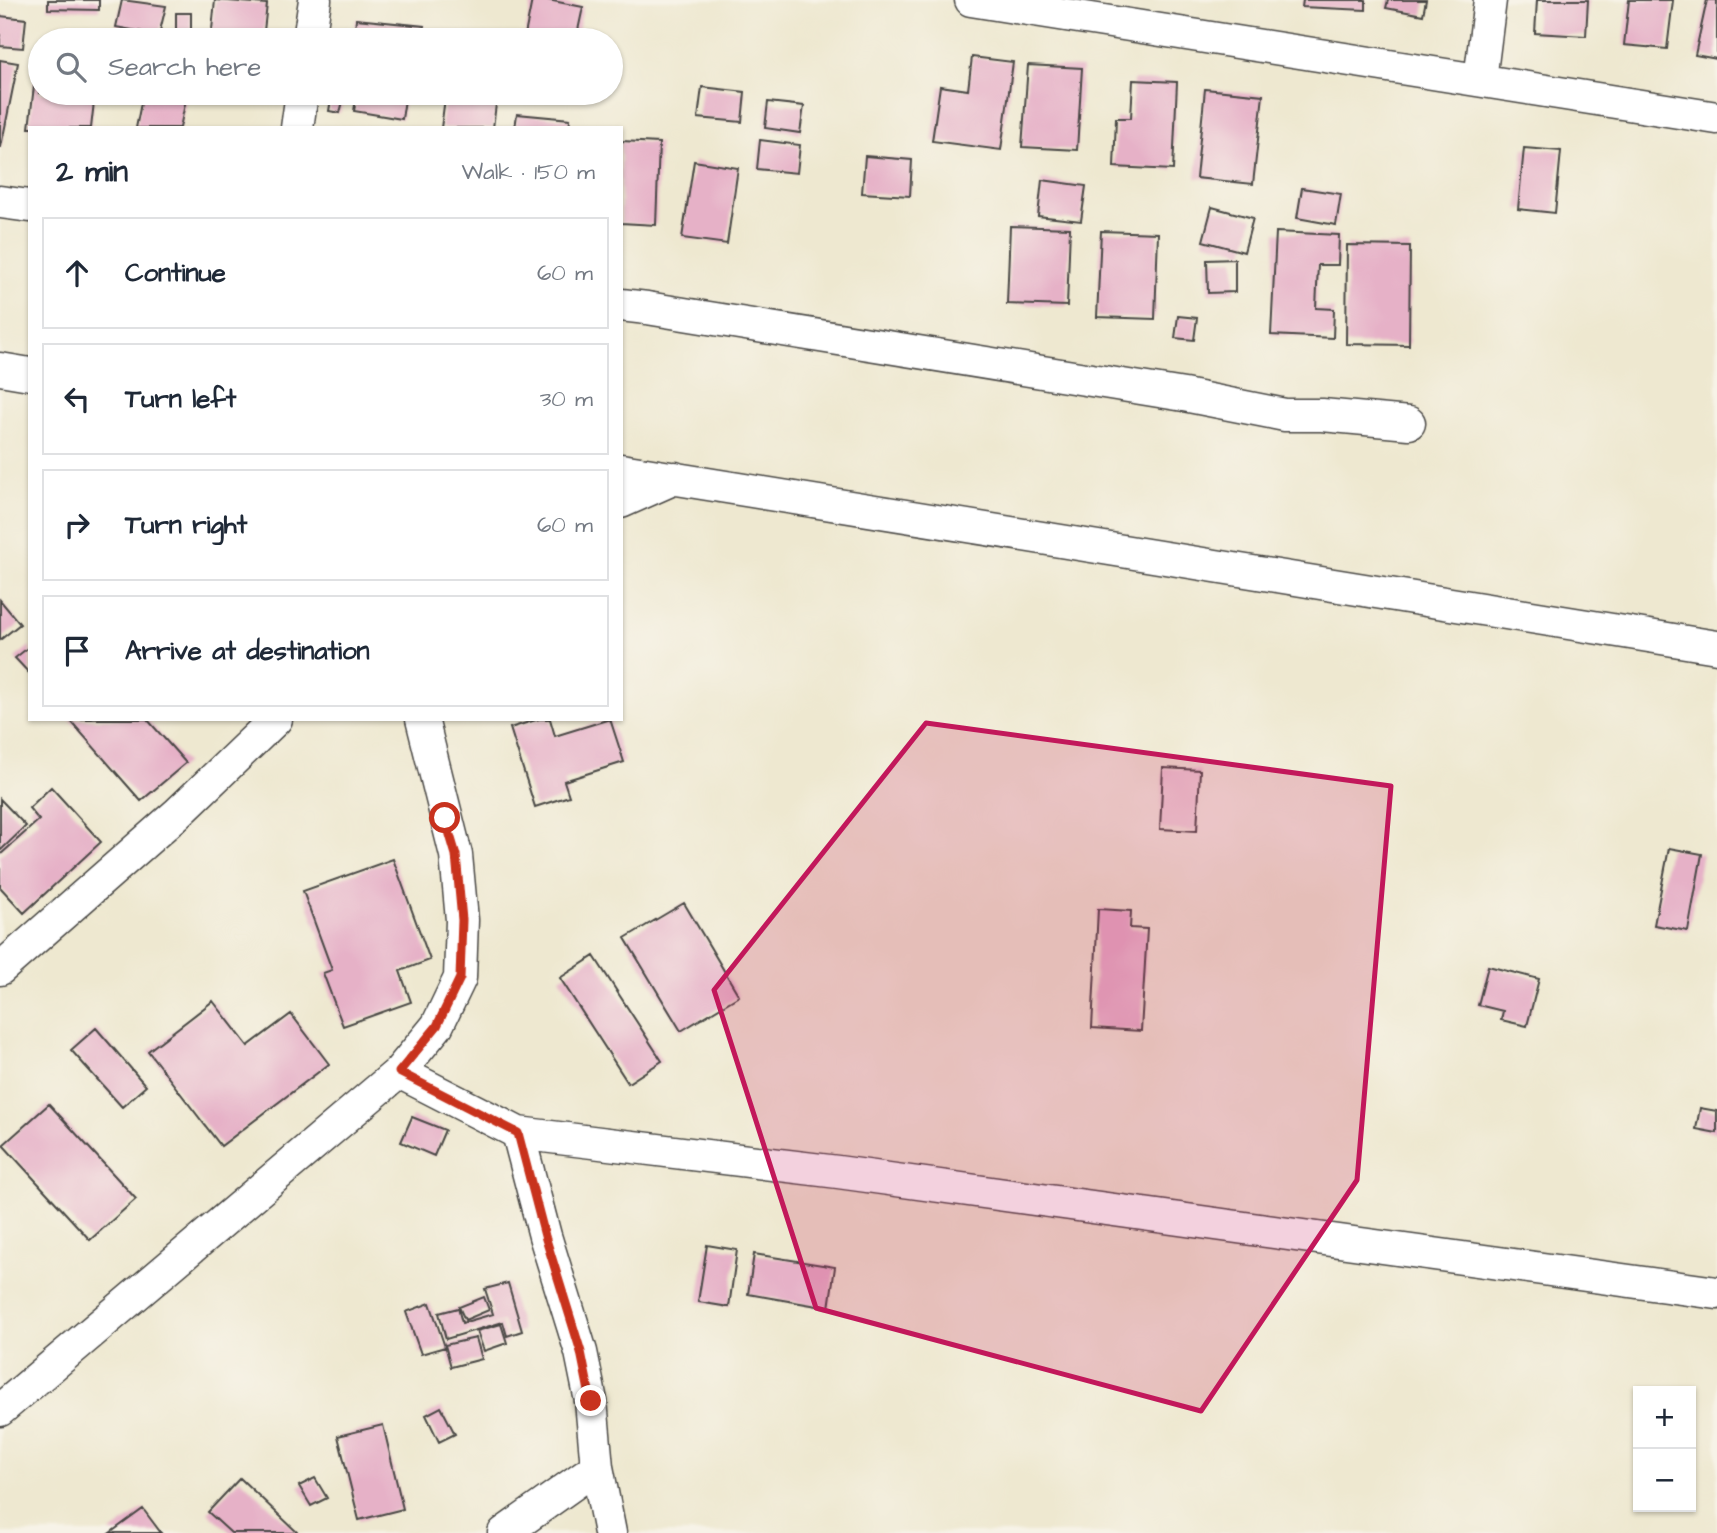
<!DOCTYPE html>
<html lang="en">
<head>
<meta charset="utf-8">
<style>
  body { margin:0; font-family:"Architects Daughter",sans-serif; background:#f2f2f3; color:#1f2937 }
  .controls { position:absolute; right:21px; bottom:21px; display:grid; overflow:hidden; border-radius:0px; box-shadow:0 2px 5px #0004 }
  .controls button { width:63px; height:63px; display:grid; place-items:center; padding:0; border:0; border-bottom:2px solid #e0e1e3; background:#fff; color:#1f2937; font:35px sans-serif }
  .stop { position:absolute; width:21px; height:21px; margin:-16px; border:5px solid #c8321e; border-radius:50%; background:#fff }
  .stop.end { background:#c8321e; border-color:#fff; box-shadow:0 2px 7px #0008 }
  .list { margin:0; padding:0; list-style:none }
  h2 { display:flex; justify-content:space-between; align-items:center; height:91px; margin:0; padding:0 28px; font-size:30px }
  h2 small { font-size:23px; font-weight:400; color:#747a83 }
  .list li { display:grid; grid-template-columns:46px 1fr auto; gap:21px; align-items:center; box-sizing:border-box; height:112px; margin:0 14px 14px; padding:0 14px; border:2px solid #e0e1e3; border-radius:0px }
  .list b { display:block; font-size:26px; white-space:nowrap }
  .list em { font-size:23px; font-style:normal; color:#747a83 }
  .icon { flex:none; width:38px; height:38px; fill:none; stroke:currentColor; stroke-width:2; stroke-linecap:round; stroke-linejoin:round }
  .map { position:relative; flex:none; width:1717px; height:1533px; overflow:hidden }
  .search { position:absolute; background:#fff; box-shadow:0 2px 5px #0004; left:28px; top:28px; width:595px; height:77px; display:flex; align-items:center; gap:18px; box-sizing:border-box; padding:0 24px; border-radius:38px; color:#747a83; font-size:26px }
  .panel { position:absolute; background:#fff; box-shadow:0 2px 5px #0004; left:28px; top:126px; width:595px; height:595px; border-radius:0px }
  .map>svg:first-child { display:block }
  .building { fill:#e6b1c7 }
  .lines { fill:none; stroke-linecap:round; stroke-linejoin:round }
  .minor-casing { stroke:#484744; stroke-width:35 }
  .minor { stroke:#fff; stroke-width:32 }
  .route { stroke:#c8321e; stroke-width:9 }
  .marked { fill:#c2185b; fill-opacity:0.2; stroke:#c2185b; stroke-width:5; stroke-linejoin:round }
</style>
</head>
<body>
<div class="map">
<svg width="1717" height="1533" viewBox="0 0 1717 1533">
  <rect width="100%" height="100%" fill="#f7f3e8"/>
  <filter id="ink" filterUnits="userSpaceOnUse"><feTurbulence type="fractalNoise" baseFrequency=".0143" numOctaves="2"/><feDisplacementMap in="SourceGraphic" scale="14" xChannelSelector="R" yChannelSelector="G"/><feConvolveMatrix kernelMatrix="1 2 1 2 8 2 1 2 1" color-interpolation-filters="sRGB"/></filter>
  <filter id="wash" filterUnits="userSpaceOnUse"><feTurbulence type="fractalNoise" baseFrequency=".00686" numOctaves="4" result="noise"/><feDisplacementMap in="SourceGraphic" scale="28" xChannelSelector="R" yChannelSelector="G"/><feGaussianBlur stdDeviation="1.57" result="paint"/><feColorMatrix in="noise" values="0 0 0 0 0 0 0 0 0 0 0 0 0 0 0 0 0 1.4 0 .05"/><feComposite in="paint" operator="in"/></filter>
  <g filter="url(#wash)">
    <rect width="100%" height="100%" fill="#eee8d0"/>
    <g id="blocks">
      <path class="building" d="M48,0H99V10L48,9Z
        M122,0L166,6L159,35L116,27Z
        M215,0L267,4L263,40H211Z
        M532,0H548L583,7L576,40H524Z
        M1303,0H1366V10L1302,7Z
        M1388,0H1426L1423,15L1386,8Z
        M1537,0H1588L1586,36L1535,33Z
        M1629,0H1673L1667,49L1624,45Z
        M1707,0H1717V59L1695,55Z
        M176,13H191V40H176Z
        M0,16L26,19L23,48L0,46Z
        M356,19L424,26L423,40H354Z
        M91,33L92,40H46V37Z
        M118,33L148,39V40H116Z
        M972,57L1013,62L1001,150L932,141L940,86L968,90Z
        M0,60L18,63L1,147H0Z
        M37,61L40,62V93H95L91,128H29Z
        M1028,65L1082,68L1077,150L1022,147Z
        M1133,80L1177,82L1173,170L1114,167L1116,118H1131Z
        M702,87L745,92L742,122L698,118Z
        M1205,89L1263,95L1253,184L1196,178Z
        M143,93L187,94L180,128H136Z
        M332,93H345L340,113L329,111Z
        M357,93H406L402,119L354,111Z
        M445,98L496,104L493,128H441Z
        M768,102L804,106L800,133L765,128Z
        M517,114L570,119L569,128H515Z
        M760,140L800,145L797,173L757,169Z
        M621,141L659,143L656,225L621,223Z
        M1524,148L1561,151L1555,213L1518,209Z
        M865,156L912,160L910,196L862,193Z
        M694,161L738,168L727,244L682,238Z
        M1042,180L1086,186L1081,221L1038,216Z
        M1302,188L1341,194L1336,225L1297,218Z
        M1212,207L1253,218L1244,252L1203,241Z
        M1010,226L1070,228L1067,306L1007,304Z
        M1101,231L1158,233L1155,319L1097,317Z
        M1276,232L1339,235L1338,265H1318L1316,308L1334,309L1333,338L1271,335Z
        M1347,245L1410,246L1409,345L1346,344Z
        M1235,259V292L1208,293L1207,260Z
        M1178,316L1197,318L1194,340L1175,338Z
        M0,600L20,624L0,640Z
        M30,646V674L15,658Z
        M69,719H147L186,763L141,801Z
        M539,719H550L555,736L610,719L624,762L564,781L569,796L535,807L510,728Z
        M1163,768L1200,770L1197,831L1160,829Z
        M51,787L101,842L24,913L0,887V855L39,820L29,808Z
        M0,799L26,826L0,851Z
        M1669,848L1702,854L1688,931L1654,925Z
        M393,859L430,960L400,971L411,1002L343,1026L323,973L332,970L303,891Z
        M684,903L739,996L681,1031L625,938Z
        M1098,909L1131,911L1130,928L1147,929L1141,1031L1092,1028Z
        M594,956L662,1061L628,1083L560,978Z
        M1488,966L1539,979L1527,1026L1501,1020L1503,1011L1478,1005Z
        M213,1001L248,1046L291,1014L329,1064L221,1146L148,1051Z
        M96,1028L146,1086L122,1107L71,1050Z
        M49,1104L136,1199L90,1240L3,1145Z
        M1700,1108L1717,1111V1133L1696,1129Z
        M412,1117L445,1130L434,1156L401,1142Z
        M707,1245L737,1250L729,1307L698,1302Z
        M754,1254L835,1267L829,1308L748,1294Z
        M508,1283L522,1331L507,1336L503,1322L446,1339L439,1313L458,1308L462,1323L493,1314L485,1289Z
        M484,1297L489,1310L465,1320L459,1307Z
        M430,1303L445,1347L421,1354L406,1312Z
        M501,1324L507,1343L484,1351L477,1331Z
        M476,1338L482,1359L451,1367L445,1345Z
        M441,1407L455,1434L439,1442L426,1415Z
        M383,1425L403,1509L359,1520L338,1436Z
        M240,1478L298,1533H231L208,1512Z
        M315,1478L327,1498L311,1506L299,1486Z
        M143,1509L161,1533H110Z"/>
    </g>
  </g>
  <g filter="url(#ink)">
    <use href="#blocks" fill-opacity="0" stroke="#484744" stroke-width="2"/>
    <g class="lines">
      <g class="minor-casing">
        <path id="minor" d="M971,0L1717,118
          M309,40L315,0
          M1480,80L1490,0
          M297,128L302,93
          M0,202L30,206
          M621,305L647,308L1184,395L1285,415H1322L1409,423
          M0,369L30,374
          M621,470L1717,647
          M621,502L675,478
          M0,969L178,813L276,719
          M399,1072L518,1133L838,1172L1717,1293
          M518,1133L545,1236L581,1352L591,1401L597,1467L610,1533
          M0,1410L399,1072L437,1026L460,978L462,920L456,855L422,719
          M504,1533L597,1467"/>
      </g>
      <use href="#minor" class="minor"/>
    </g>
  </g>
  <g class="lines" filter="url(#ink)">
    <path class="route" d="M445,818L456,855L462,920L460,978L437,1026L399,1072L518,1133L545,1236L581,1352L591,1401"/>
  </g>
  <path class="marked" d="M926,723L1391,786L1357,1180L1201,1411L816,1308L714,990Z"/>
</svg>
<div class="controls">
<button>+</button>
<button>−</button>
</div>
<div class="stop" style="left:445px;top:818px"></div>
<div class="stop end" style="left:591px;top:1401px"></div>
<div class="search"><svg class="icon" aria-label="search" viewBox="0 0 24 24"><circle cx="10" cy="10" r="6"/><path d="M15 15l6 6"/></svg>Search here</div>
<section class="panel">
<h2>2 min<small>Walk · 150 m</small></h2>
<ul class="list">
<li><svg class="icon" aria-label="ahead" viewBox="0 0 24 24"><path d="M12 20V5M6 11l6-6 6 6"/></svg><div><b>Continue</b></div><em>60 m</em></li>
<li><svg class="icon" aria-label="left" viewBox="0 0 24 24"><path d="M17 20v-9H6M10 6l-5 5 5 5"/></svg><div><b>Turn left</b></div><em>30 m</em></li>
<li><svg class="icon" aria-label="right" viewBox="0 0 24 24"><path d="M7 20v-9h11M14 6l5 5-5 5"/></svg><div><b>Turn right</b></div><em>60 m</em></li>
<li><svg class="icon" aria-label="arrive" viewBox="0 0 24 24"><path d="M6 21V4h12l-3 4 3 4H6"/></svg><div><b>Arrive at destination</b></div></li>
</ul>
</section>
</div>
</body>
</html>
